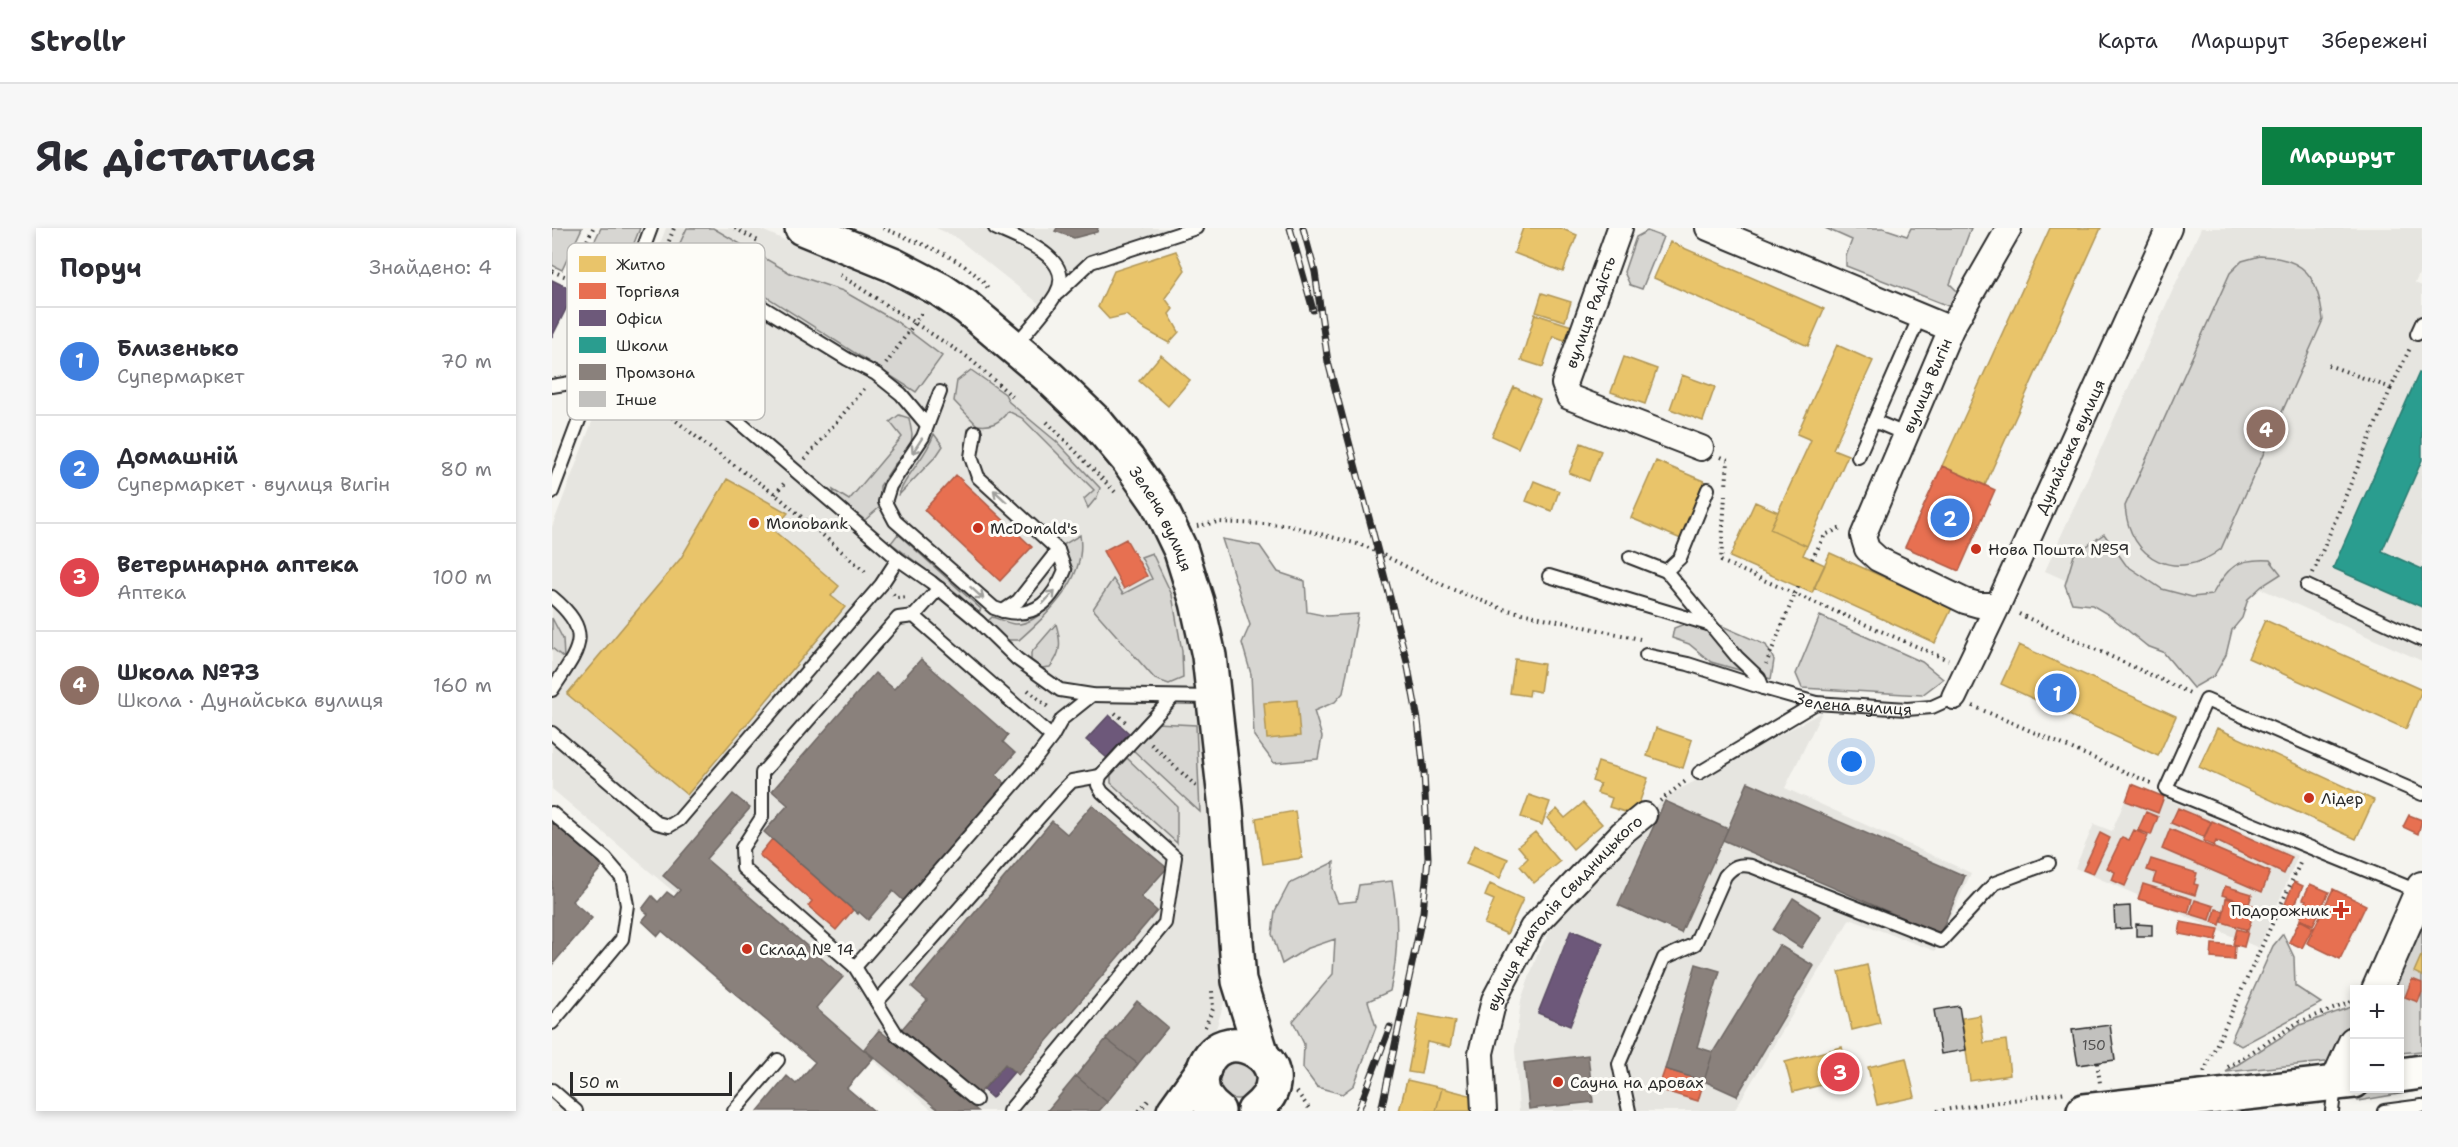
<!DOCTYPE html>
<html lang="uk">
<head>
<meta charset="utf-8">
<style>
  body { margin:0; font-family:"Shantell Sans",sans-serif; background:#f7f7f7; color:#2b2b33 }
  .controls { position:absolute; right:18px; bottom:18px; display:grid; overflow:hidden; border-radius:0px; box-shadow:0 3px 9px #0003 }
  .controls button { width:54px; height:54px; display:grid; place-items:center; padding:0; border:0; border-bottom:2px solid #e1e1e2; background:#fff; color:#2b2b33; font:30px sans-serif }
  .scale { position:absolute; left:18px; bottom:15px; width:162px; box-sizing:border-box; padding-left:6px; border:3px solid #2b2b2b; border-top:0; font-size:16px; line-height:21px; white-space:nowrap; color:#2b2b2b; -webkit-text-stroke:4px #fdfcf7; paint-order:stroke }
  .you { position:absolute; left:1300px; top:534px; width:21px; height:21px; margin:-15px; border:4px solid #fff; border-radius:50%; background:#1a73e8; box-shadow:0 0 0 9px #1a73e833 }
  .badge { display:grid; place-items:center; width:39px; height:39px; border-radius:50%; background:#0b8043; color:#fff; font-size:20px; font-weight:700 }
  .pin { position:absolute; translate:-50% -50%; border:3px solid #fff; box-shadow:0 2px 6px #0006 }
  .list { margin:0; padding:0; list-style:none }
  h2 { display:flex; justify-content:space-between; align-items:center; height:78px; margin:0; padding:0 24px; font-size:26px }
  h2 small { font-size:20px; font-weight:400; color:#7c7c81 }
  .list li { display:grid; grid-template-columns:39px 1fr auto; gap:18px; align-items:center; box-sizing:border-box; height:108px; padding:0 24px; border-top:2px solid #e1e1e2 }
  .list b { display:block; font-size:22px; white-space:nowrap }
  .list p { margin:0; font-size:20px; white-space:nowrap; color:#7c7c81 }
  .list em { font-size:20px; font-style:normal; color:#7c7c81 }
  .map { position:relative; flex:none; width:1870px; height:883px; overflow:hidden; border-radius:0px }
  header { display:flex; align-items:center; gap:36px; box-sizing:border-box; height:84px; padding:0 30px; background:#fff; border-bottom:2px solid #e1e1e2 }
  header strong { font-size:28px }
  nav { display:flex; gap:33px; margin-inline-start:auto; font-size:21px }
  .intro { display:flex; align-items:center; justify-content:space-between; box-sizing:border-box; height:144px; padding:0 36px }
  h1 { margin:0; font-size:42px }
  .button { padding:15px 27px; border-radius:0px; background:#0b8043; color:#fff; font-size:21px; font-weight:700 }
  main { display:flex; gap:36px; padding:0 36px }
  aside { flex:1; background:#fff; border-radius:0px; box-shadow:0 3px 9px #0003 }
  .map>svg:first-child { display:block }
  .built { fill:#e6e5e0 }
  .green { fill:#d7d6d2; stroke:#81807e; stroke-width:1.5 }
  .homes { fill:#e9c46a; stroke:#b09657; stroke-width:1.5 }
  .shops { fill:#e76f51; stroke:#af5b46; stroke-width:1.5 }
  .offices { fill:#6d597a; stroke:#594b62; stroke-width:1.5 }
  .schools { fill:#2a9d8f; stroke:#2a7b71; stroke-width:1.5 }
  .industry { fill:#8a817c; stroke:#6e6764; stroke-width:1.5 }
  .building { fill:#c2c1be; stroke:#2b2b2b; stroke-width:1.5 }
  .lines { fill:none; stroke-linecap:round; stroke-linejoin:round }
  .service-casing { stroke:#2b2b2b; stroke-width:16 }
  .minor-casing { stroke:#2b2b2b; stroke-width:28 }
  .tertiary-casing { stroke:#2b2b2b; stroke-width:34 }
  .secondary-casing { stroke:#2b2b2b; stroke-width:38 }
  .primary-casing { stroke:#2b2b2b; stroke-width:38 }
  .path { stroke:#2b2b2b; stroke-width:4; stroke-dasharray:1.5 4.5; stroke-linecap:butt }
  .service { stroke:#fdfcf7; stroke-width:12 }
  .minor { stroke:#fdfcf7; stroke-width:24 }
  .tertiary { stroke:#fdfcf7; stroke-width:30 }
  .secondary { stroke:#fdfcf7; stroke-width:33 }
  .primary { stroke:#fdfcf7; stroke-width:33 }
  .rail-casing { stroke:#2b2b2b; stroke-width:7 }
  .rail { stroke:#fdfcf7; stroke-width:4.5; stroke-dasharray:14; stroke-linecap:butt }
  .oneway { stroke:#9e9e9b }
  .poi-dot { fill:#c8321e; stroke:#fdfcf7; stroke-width:2 }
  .labels { text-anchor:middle; stroke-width:6; stroke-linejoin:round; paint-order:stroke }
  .number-label { font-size:14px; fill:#515050 }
  .street-label { font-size:16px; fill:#2b2b2b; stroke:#fdfcf7 }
  .poi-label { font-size:16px; fill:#2b2b2b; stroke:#fdfcf7; text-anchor:start }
  .key { fill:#fdfcf7; stroke:#bebdba; stroke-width:1.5 }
  .key-label { font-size:16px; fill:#2b2b2b }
</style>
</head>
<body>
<header>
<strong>Strollr</strong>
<nav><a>Карта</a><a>Маршрут</a><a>Збережені</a></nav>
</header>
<div class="intro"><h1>Як дістатися</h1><a class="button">Маршрут</a></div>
<main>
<aside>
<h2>Поруч<small>Знайдено: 4</small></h2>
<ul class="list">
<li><span class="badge" style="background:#3f7fe0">1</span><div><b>Близенько</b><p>Супермаркет</p></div><em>70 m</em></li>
<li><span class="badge" style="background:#3f7fe0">2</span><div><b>Домашній</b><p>Супермаркет · вулиця Вигін</p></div><em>80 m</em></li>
<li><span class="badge" style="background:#e0444e">3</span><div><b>Ветеринарна аптека</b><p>Аптека</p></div><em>100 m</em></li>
<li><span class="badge" style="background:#8d6e63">4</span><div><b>Школа №73</b><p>Школа · Дунайська вулиця</p></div><em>160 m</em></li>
</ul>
</aside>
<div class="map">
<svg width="1870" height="883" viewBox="0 0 1870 883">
  <rect width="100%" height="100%" fill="#f5f4ef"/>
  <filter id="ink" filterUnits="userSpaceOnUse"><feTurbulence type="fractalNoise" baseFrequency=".0167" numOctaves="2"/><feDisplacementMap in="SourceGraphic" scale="12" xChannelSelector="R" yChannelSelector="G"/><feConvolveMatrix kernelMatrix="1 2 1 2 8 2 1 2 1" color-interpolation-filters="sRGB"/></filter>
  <g filter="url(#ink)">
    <path class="built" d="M114,0H205L343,60L411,96L553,227L603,287L628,349L652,477L672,774L665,798L651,823L602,883H381L0,561V299Z
      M384,0H651L542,35L495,82L402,8Z
      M1649,0H1870V39L1863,55L1870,58V433L1694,354L1664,420L1493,343Z
      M1270,484L1233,560L1419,645L1383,723L1298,691L1182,883H967L963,821L969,772L987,722L1023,662L1070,605L1119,566Z
      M1580,556L1746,628L1707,720L1523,640L1542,596L1560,603Z"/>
    <path class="green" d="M0,0H30L10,42L0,37Z
      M49,0H88L69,48L33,32Z
      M135,0H161L238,45L291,63L345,94L390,128L364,164L163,36L110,89L102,88L97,82Z
      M1273,0H1331L1355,8L1359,0H1419L1398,56L1407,65L1399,79L1294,38V28L1300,12Z
      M1095,3L1111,9L1090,61L1078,57L1072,44L1084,9Z
      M1708,28C1753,30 1766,48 1771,92L1669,321C1626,355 1577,333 1573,278L1678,45L1690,33Z
      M419,142L453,166L457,174L505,214L548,260L545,269L536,280L532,271L542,262L470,190L456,183C448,195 439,199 425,197L402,173L405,153Z
      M347,187L357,190L360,206L359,219L342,237L328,258V279L313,292L283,269L281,262L297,272L350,209L338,194Z
      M382,206L391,218L385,227L346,268C355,244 374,230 382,206Z
      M346,306L429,381L426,386L406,366L339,315Z
      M1552,306L1574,337L1610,361L1640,369L1660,367C1676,339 1684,330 1718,332L1729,346L1710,358L1696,371L1690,390L1680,402L1674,427L1662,448L1641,460L1611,424L1595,418L1557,387L1540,377L1520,375L1513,357L1522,327Z
      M528,307C535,351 497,385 467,412H456L434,395L440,389C447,391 455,395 462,396C488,398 513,360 521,341L511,317Z
      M670,311L708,318L726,344L753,353L755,384L775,388L806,386L791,465L783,474L762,483L770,509L766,531L722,535L702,508L699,446L690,415L698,397Z
      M600,325L620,367L630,423L631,450L617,456L603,451L541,381L561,351L571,366L600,351L589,329Z
      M1268,388L1370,434L1391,451L1370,467L1250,460L1244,446Z
      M0,390L11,411L12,430L0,420Z
      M1140,393L1161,394L1214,417L1222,432L1219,451L1159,434L1137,416L1120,410L1122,400Z
      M504,396C509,413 510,425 498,439L490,440L479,432V425Z
      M604,495L644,497L648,584L581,522Z
      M575,530L625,578V615L559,555V547Z
      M782,634L780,660L786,675L804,673L807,657L840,653C847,691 847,725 838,763L816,773L824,799L802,857L790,866L765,859L751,840L752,816L741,793L781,746L783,711L754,721L730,736L720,706L723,683L737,656Z
      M1870,692V823L1848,825V762H1837Z
      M1731,706L1742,729L1743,758L1769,775L1689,818L1679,812L1721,718Z
      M1802,778V788L1783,833L1674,844L1748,797Z
      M666 852a19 19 0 1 1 38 0a19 19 0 1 1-38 0Z
      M1870,856V862L1806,873L1799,866Z"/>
    <path class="homes" d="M971,0H1008L1025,7L1011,44L962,25Z
      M1498,0H1549L1433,257L1390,238Z
      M1118,14L1272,81L1256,118L1102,50Z
      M624,23L633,42L613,70L621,81L617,86L627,104L617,115L590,100L574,87L557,91L546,79L562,43Z
      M990,65L1019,74L1013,93L984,84Z
      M983,86L1020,98L1015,113L1001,108L991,139L969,132Z
      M1285,117L1321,133L1281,221L1296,227L1255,318L1218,301L1259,212L1245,206Z
      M609,127L638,152L616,178L587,153Z
      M1072,129L1105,141L1093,176L1059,164Z
      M1130,147L1163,159L1151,193L1118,181Z
      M962,159L988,171L966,220L940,208Z
      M1029,215L1049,223L1037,253L1017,245Z
      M1104,233L1154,254L1129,311L1079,290Z
      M175,251L236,285L221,302L287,358L279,368L293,379L135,567L15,466L129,330Z
      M982,253L1007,263L1000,283L974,273Z
      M1203,274L1226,284L1218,301L1255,318L1251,327L1273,337L1260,365L1178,329Z
      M1278,325L1400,380L1383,415L1262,360Z
      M1713,392L1870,462L1854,501L1696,430Z
      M1467,417L1624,488L1606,528L1449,456Z
      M963,431L992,436L988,464L978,462L977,468L958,465Z
      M745,472L748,508L715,511L712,475Z
      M1104,500L1140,512L1131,540L1095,528Z
      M1665,500L1822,572L1804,611L1647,539Z
      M1046,534L1096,550L1083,587L1057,579L1060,570L1045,565L1048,556L1040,553Z
      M977,567L998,574L990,597L969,589Z
      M1031,575L1050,596L1021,621L995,590L1005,581L1013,590Z
      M743,583L750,630L711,636L704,590Z
      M983,604L1008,634L982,655L968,638L976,630L966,618Z
      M922,617L956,631L948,650L914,636Z
      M938,656L971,671L955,706L932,696L942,672L933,668Z
      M1869,728H1870V748L1862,744Z
      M1315,737L1328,795L1300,802L1287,744Z
      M867,786L903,793L898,819L875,814L869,846L856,844Z
      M1428,787L1432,815L1454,812L1458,847L1418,853L1410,790Z
      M1290,819L1297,850L1241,864L1233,834Z
      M1354,830L1363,869L1325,877L1316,839Z
      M855,852L890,860L884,883H847Z
      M890,860L925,869L921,883H884Z"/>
    <path class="shops" d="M1390,238L1443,262L1407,343L1353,319Z
      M404,247L480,319L448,353L372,282Z
      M574,311L595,348L572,361L551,323Z
      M1580,556L1612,569L1606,585L1574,573Z
      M1626,580L1659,594L1652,609L1619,595Z
      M1594,584L1606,589L1599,607L1586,602Z
      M1857,587L1870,592L1866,606L1851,599Z
      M1660,593L1740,629L1732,646L1664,613L1662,618L1651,613Z
      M1618,601L1718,644L1710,664L1610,621Z
      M1582,602L1596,608L1573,658L1560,652L1563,644L1555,640L1570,609L1577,612Z
      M1548,605L1558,610L1541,646L1531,642Z
      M220,611L301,682L284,702L256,678L260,673L207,627Z
      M1599,631L1645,645L1642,656L1646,657L1643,667L1601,654L1604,645L1595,642Z
      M1742,654L1751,658L1742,679L1733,676Z
      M1591,656L1640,671L1636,685L1586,671Z
      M1758,656L1777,664L1761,697L1748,691L1750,686L1748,685L1754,672L1751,671Z
      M1673,658L1700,666L1697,676L1670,667Z
      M1781,661L1814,677L1788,731L1755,715Z
      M1674,670L1704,678L1696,702L1670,694Z
      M1643,672L1662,678L1658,692L1638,686Z
      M1664,681L1672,683L1668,697L1660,694Z
      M1748,692L1761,699L1750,720L1737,714Z
      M1629,694L1667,701L1664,713L1627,706Z
      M1685,701L1696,704L1692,719L1681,716Z
      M1660,716L1683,718L1682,732L1659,730Z
      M1860,751L1870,755V764L1866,774L1853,769Z
      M1113,841L1152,853L1146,873L1106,861Z"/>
    <path class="offices" d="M0,52L23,63L0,109Z
      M557,487L577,505L555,530L534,512Z
      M1019,702L1051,715L1018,798L986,785Z
      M453,836L462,844L440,870L431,862Z"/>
    <path class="schools" d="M1867,145L1870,146V232L1830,323L1870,341V379L1781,340Z"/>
    <path class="industry" d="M505,0H546L545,4L522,10L503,3Z
      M369,431L456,507L451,514L463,525L444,547L456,558L354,675L341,663L316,692L307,684L306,686L212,604L236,577L220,563L323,445L342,461Z
      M1196,554L1413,648L1388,706L1171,612Z
      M181,566L198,580L154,631L291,749L264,780L321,830L295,860L322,883H206L235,848L244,856L263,834L110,703L106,708L90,693L96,686L90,681L100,668L106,674L115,664L122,669L128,662L111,648Z
      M1113,573L1176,601L1129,705L1066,677Z
      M540,577L615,640L589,669L605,683L466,847L453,836L427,866L350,801L375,772L360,759L500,593L515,606Z
      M0,594L51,638L20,673L40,690L0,737Z
      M1241,670L1269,688L1249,720L1221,702Z
      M1227,717L1262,738L1185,868L1152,853L1161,824Z
      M1144,736L1168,743L1145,819L1161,824L1152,853L1113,841Z
      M585,773L616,799L586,836L554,811Z
      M327,802L426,883H388L312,821Z
      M554,811L586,836L555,874L524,848Z
      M1036,827L1041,874L977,881L972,835Z
      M524,848L555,874L547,883H495Z"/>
    <path class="building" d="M1578,678L1579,700L1563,701L1562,679Z
      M1584,696L1600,697V708H1584Z
      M1407,778L1414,822L1389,826L1382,782Z
      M1558,797L1563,832L1526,837L1520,802Z"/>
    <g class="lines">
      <g class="service-casing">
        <g id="service">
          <path d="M443,0C467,11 525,30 504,66C493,85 476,101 463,118"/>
          <path d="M506,65L539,34L644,0"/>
          <path d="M66,90L346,331L379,354L427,394L465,431L508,462L540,467L662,469"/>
          <path d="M1865,106L1870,95"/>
          <path d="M99,119L163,50L295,131L324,146L349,166L375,197"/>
          <path d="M0,158L43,151"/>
          <path d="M388,164L371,209L338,258L333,274L343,293L442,380L451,383L466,373L506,322L426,249L419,229L423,204"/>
          <path d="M1322,193L1353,206"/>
          <path d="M1306,229L1368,88"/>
          <path d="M0,264L99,0"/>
          <path id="s1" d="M1078,329L1114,343L1185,429L1207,450L1211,460L1264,475L1355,481L1380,479L1402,469"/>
          <path d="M1114,343L1128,330L1156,261"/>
          <path d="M997,348L1156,396"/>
          <path d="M1755,358L1870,412"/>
          <path d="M0,369C44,406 26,422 0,462"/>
          <path d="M451,383C485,391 501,371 513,342L506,322"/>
          <path d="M362,388L387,360"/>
          <path d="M1094,427L1136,436L1211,460"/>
          <path d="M0,505L105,595L117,598L127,592L329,357L346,331"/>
          <path d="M500,509L362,388L346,390L210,545V589L190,620L191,640L303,739L477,539L500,509L510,491L540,467"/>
          <path d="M1147,545L1264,475"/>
          <path d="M0,585L53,630L70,650L75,677L70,711L0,795"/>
          <path d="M1868,664L1614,561L1654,472L1870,566"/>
          <path d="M303,739L345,807L424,872"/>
          <path d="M325,774L513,560L520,553L548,548"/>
          <path d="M0,862L24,883"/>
          <path d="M182,883L226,832"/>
          <path d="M457,883L613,695L623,629L550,564L546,557L548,548L621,469"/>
          <path d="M1077,883L1067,836L1112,730L1143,716L1173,648C1181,638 1187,636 1199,638L1389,713L1443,655L1497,635"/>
          <path d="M1780,883L1783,858"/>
          <path d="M1832,883L1870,878"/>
        </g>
      </g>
      <g class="minor-casing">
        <g id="minor">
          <path d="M1068,0L1012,156L1017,169L1149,220"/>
          <path d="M1156,0L1399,101"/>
          <path id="s2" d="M1446,377H1427L1413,373L1326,331L1315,321L1311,308L1399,101L1457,0"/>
          <path id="s3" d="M1402,469L1446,377L1617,0"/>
          <path id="s4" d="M932,883L929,825L942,772L980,700L1070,605L1092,587"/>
        </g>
      </g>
      <g class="tertiary-casing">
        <path id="tertiary" d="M1825,762L1870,659
          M1783,856L1802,814"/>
      </g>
      <g class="secondary-casing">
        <path id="secondary" d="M622,883L652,841"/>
      </g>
      <g class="primary-casing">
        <g id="primary">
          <path id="s5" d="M250,0L341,37L389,62L414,79L497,149L545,195L576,232L606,275L629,323L645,374L657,428L674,580L687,753L710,827"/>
          <path d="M1848,847L1870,844"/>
          <path d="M666,883C654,874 647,862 650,847C664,781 762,837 702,883"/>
          <path d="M1532,883L1802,853"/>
        </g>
      </g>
      <path class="path" d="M183,0L206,13
        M331,0C368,16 411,28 436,60
        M0,43C19,51 38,57 57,66
        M288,47L417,130L462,170
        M17,50L41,0
        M89,86L122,0
        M76,121L66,145L88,160L96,170L158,220L223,266L316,346
        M334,136L371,83
        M1776,137L1839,160L1859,118
        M495,194L564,265
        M1169,229L1176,232L1174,259
        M253,231L314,159
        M223,266L234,253
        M1173,267L1169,333L1243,366L1214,436
        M645,298L666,294L735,297L813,318L897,360L951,381L1088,411
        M1260,331L1273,307L1291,299
        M1761,345L1839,160
        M1246,359L1243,366L1396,432
        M341,366L345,370L356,369
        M1467,386L1640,466
        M476,462L497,480
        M1421,478L1599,555
        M563,485L575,495
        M599,516L644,558
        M1108,573L1135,552
        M653,799L661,781L660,763
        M1545,835L1548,855
        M1676,839L1747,794L1802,773
        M1652,844L1749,633
        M745,864L759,883
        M587,883L596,873
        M1385,883L1515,864"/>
      <use href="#service" class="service"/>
      <use href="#minor" class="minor"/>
      <use href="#tertiary" class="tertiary"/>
      <use href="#secondary" class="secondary"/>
      <use href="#primary" class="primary"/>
      <g class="rail-casing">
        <path id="rail" d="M738,0L761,82
          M751,0L763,44L776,134L855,434L866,492L872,544L876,630L871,684L829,883
          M806,883L838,799"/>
      </g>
      <use href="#rail" class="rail"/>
    </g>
    <defs><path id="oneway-shaft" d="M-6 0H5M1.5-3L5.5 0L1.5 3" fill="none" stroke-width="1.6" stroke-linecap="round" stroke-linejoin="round" transform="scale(1.5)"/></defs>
    <g class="oneway">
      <use href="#oneway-shaft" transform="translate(365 218) rotate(123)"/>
      <use href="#oneway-shaft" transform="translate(448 268) rotate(-137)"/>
      <use href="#oneway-shaft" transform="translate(425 365) rotate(42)"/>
      <use href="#oneway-shaft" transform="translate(497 369) rotate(-47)"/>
    </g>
  </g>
  <g class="poi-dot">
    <circle cx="202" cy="295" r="6"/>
    <circle cx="426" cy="300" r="6"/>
    <circle cx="1424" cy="321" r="6"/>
    <circle cx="1757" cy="570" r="6"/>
    <path d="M1786 673h6v6h6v6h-6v6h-6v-6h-6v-6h6z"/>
    <circle cx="195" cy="721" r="6"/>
    <circle cx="1006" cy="854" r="6"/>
  </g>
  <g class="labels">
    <g class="number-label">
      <text x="1542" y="822">150</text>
    </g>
    <g class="street-label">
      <text transform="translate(1038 84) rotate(-70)" y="6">вулиця Радість</text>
      <text dy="6" stroke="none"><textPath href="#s2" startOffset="322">вулиця Вигін</textPath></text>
      <text dy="6" stroke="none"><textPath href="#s3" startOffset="276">Дунайська вулиця</textPath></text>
      <text dy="6" stroke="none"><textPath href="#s5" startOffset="474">Зелена вулиця</textPath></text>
      <text dy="6" stroke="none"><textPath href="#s1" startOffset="284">Зелена вулиця</textPath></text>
      <text dy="6" stroke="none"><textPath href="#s4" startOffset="225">вулиця Анатолія Свидницького</textPath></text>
    </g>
    <g class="poi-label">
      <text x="214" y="301">Monobank</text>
      <text x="438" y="306">McDonald's</text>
      <text x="1436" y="327">Нова Пошта №59</text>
      <text x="1769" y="576">Лідер</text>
      <text x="1777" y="688" text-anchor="end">Подорожник</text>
      <text x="207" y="727">Склад № 14</text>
      <text x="1018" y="860">Сауна на дровах</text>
    </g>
  </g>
  <rect x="15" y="15" width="198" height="177" rx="9" class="key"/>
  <rect x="27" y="28" width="27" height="16" fill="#e9c46a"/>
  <rect x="27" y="55" width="27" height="16" fill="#e76f51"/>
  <rect x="27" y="82" width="27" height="16" fill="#6d597a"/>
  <rect x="27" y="109" width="27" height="16" fill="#2a9d8f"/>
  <rect x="27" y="136" width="27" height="16" fill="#8a817c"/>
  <rect x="27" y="163" width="27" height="16" fill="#c2c1be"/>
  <g class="key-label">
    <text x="64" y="42">Житло</text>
    <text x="64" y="69">Торгівля</text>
    <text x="64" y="96">Офіси</text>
    <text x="64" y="123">Школи</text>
    <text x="64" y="150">Промзона</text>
    <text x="64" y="177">Інше</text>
  </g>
</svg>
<div class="controls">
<button>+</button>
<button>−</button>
</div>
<div class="scale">50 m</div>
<div class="you"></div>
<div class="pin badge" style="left:1505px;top:465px;background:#3f7fe0">1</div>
<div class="pin badge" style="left:1398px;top:290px;background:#3f7fe0">2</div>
<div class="pin badge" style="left:1288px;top:844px;background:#e0444e">3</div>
<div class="pin badge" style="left:1714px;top:201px;background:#8d6e63">4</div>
</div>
</main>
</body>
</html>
